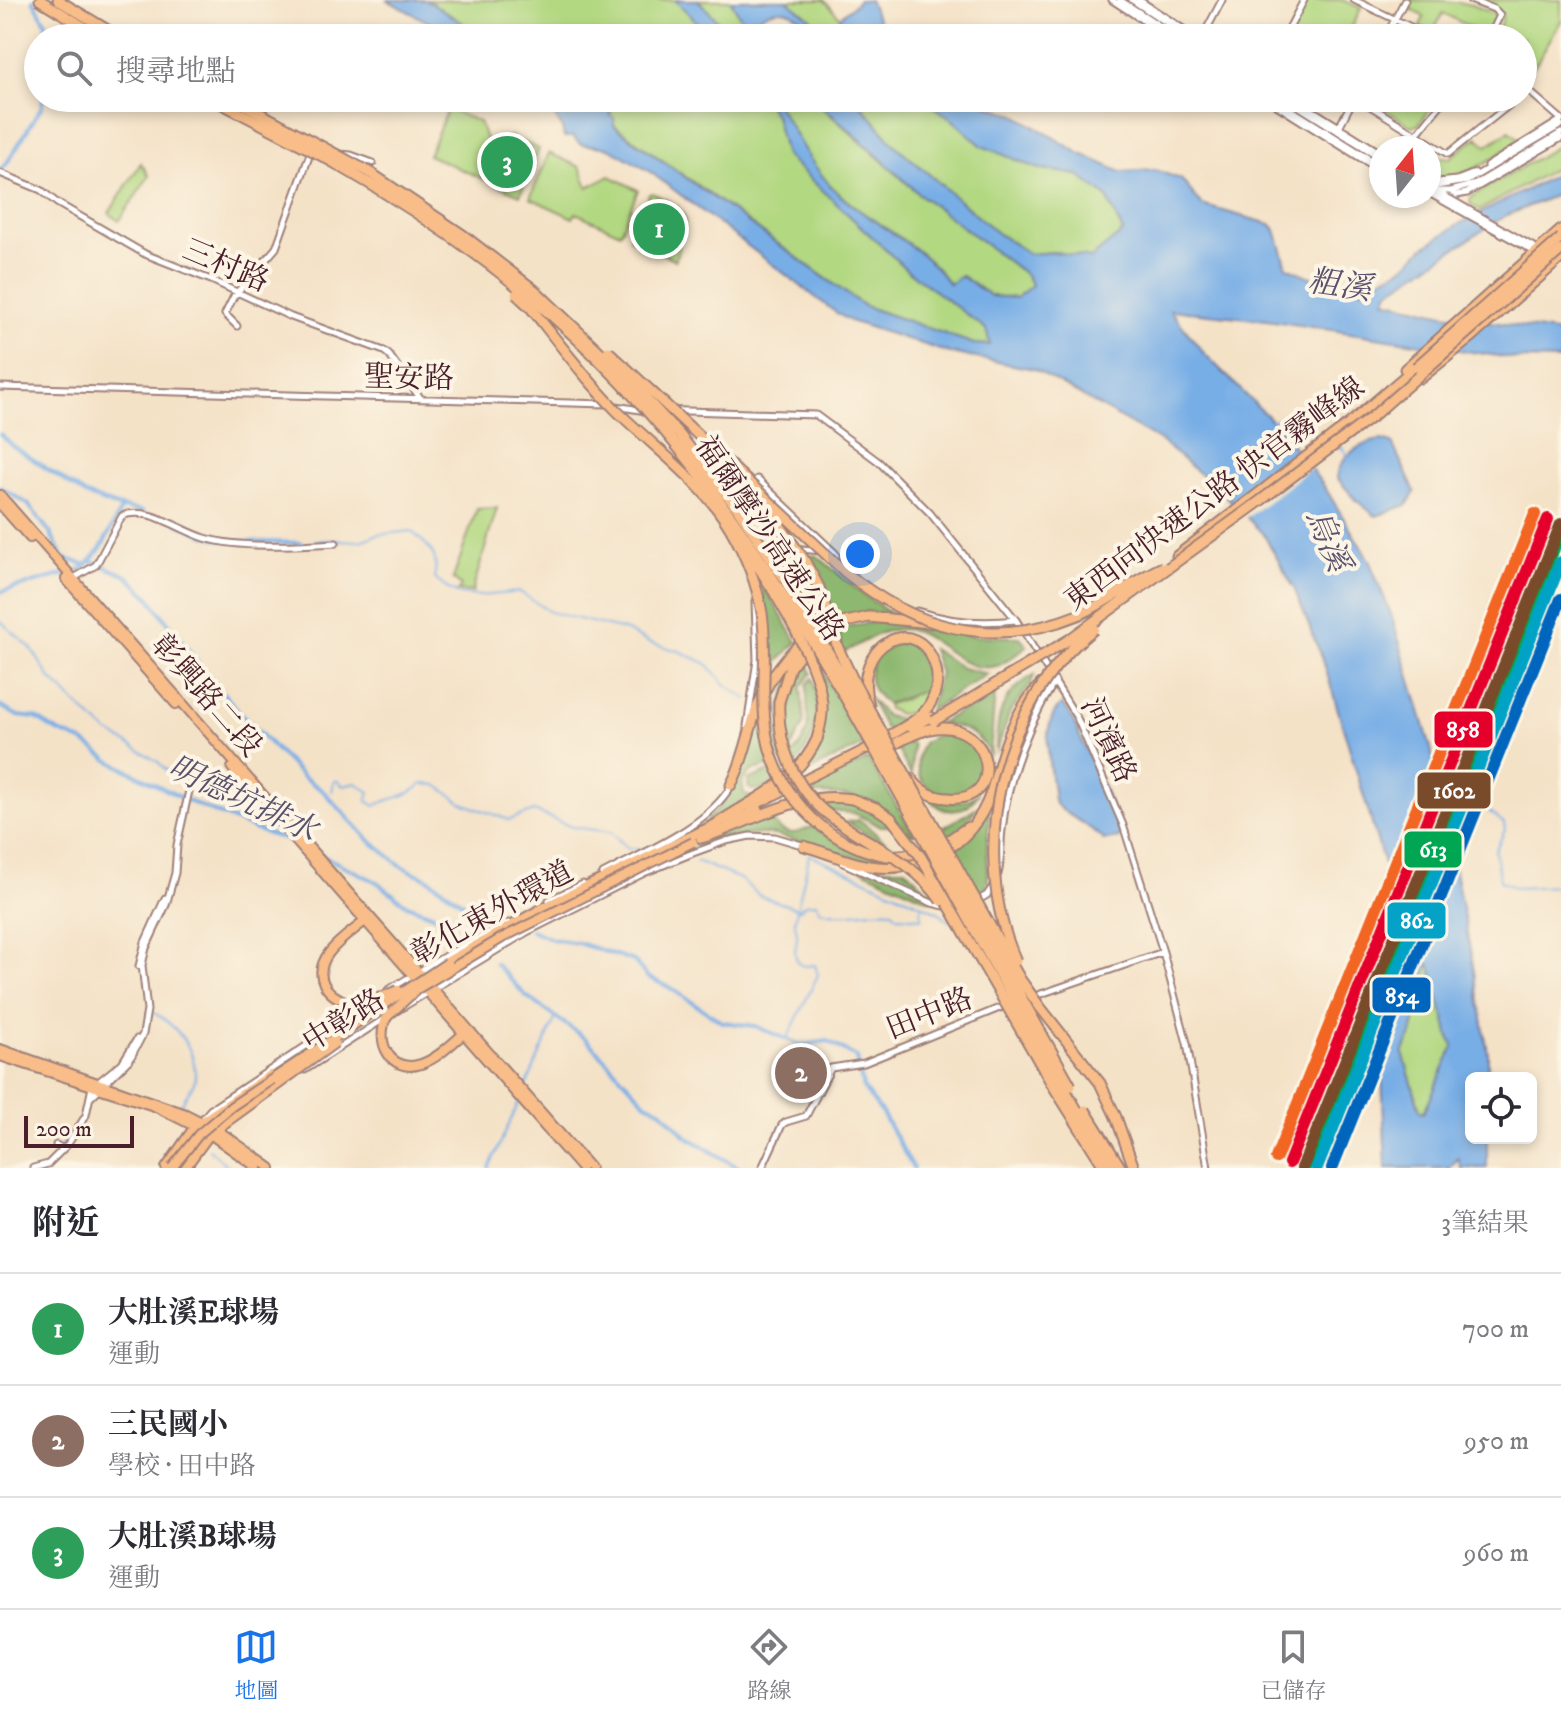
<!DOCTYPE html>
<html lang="zh-TW">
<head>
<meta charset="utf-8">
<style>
  body { margin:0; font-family:"IM FELL DW Pica","Noto Serif TC",serif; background:#f7f7f7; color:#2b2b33 }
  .controls { position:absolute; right:24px; bottom:24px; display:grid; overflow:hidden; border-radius:12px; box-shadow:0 4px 12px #0003 }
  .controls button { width:72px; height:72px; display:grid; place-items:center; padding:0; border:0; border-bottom:2px solid #e1e1e2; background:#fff; color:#2b2b33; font:40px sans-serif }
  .compass { position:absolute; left:1369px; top:136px; width:72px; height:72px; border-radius:50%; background:#fff; box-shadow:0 4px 12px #0003; rotate:17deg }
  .scale { position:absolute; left:24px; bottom:20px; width:110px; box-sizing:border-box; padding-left:8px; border:4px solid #4a1f2b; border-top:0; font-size:22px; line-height:28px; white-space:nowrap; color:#4a1f2b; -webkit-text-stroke:6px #fcf5e5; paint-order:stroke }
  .you { position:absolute; left:860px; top:554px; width:28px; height:28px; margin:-20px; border:6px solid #fff; border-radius:50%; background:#1a73e8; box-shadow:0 0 0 12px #1a73e833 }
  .badge { display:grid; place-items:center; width:52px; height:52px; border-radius:50%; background:#1a73e8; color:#fff; font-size:26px; font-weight:700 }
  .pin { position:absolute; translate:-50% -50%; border:4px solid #fff; box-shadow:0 2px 8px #0006 }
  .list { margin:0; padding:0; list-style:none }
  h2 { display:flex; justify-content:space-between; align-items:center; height:104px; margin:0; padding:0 32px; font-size:34px }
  h2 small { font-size:26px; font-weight:400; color:#7c7c81 }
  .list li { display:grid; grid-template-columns:52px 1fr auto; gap:24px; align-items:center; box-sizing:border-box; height:112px; padding:0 32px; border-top:2px solid #e1e1e2 }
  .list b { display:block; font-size:30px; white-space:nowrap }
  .list p { margin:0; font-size:26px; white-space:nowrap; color:#7c7c81 }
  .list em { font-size:26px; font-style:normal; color:#7c7c81 }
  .icon { flex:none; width:44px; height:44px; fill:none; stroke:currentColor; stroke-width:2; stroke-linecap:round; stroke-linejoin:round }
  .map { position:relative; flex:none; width:1561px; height:1168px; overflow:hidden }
  .search { position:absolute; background:#fff; box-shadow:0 4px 12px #0003; left:24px; right:24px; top:24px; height:88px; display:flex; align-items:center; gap:20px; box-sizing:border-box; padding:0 28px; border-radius:44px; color:#7c7c81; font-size:30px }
  .sheet { height:440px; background:#fff }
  nav { display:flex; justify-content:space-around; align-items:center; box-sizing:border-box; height:112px; border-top:2px solid #e1e1e2; background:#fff; font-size:22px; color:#7c7c81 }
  nav a { display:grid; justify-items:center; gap:4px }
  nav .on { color:#1a73e8 }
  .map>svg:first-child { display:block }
  .green { fill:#b3d882; stroke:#7e7c56; stroke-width:2 }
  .forest { fill:#8eb870; stroke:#6c6c4e; stroke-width:2 }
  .water { fill:#78aee6; stroke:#616688; stroke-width:2; fill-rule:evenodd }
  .pier { fill:#f4e2c7 }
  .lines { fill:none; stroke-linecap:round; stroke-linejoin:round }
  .stream { stroke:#78aee6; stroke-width:2 }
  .canal { stroke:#78aee6; stroke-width:4 }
  .minor-casing { stroke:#9f8079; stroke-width:9 }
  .major-casing { stroke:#9f8079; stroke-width:12 }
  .highway-casing { stroke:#9f8079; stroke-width:13 }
  .minor { stroke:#fff; stroke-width:5 }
  .major { stroke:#f8bd89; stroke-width:8 }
  .highway { stroke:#f8bd89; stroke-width:9 }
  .major-bridge-casing { stroke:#9f8079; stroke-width:12; stroke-linecap:butt }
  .highway-bridge-casing { stroke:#9f8079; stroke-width:13; stroke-linecap:butt }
  .major-bridge { stroke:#f8bd89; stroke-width:8 }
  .highway-bridge { stroke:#f8bd89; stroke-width:9 }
  .rail-1-casing { stroke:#fcf5e5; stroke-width:18 }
  .rail-2-casing { stroke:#fcf5e5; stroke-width:18 }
  .rail-3-casing { stroke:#fcf5e5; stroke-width:18 }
  .rail-4-casing { stroke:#fcf5e5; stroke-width:18 }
  .rail-5-casing { stroke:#fcf5e5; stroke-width:18 }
  .rail-6-casing { stroke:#fcf5e5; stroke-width:18 }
  .rail-1 { stroke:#00a651; stroke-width:12 }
  .rail-2 { stroke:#7a4b2a; stroke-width:12 }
  .rail-3 { stroke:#04a2c6; stroke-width:12 }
  .rail-4 { stroke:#e4002b; stroke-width:12 }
  .rail-5 { stroke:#0065bd; stroke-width:12 }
  .rail-6 { stroke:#f26522; stroke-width:12 }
  .labels { text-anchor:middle; stroke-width:8; stroke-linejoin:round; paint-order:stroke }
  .street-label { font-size:30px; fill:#4a1f2b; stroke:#fcf5e5 }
  .water-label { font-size:32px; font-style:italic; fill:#5a516c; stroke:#fcf5e5 }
  .line-badge { stroke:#fcf5e5; stroke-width:3 }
  .badge-label { font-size:22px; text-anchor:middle; font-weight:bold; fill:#fff }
</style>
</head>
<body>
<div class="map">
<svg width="1561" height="1168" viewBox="0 0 1561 1168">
  <rect width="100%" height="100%" fill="#fcf5e5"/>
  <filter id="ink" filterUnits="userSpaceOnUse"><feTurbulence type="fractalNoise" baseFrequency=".0125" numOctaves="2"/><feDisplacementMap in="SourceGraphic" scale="16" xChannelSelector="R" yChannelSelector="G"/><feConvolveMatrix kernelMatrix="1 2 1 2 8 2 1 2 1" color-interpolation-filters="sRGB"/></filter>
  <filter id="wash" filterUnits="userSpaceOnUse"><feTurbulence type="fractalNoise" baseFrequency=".006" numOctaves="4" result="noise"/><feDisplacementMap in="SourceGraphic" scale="32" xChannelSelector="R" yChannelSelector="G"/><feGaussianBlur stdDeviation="1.8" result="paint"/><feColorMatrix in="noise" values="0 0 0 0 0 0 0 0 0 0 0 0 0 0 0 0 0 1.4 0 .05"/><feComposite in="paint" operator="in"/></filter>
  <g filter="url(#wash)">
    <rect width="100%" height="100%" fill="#f4e2c7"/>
    <path class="green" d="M424,0H680L718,38H485L432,3Z
      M698,0H730L753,38H734Z
      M787,0H824L840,17L846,38H829L823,28Z
      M1307,0H1342L1361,8L1348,35L1353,38H1287Z
      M1412,0C1440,0 1475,0 1497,17L1487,36L1443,13L1433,32L1420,26L1424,17L1408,7Z
      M1478,0H1561V21L1525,82L1523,81V38H1492L1502,21V14L1495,7Z
      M607,98H764L775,115L785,155L907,270L986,329L990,345L974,344L864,306L614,125C609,115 612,108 607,98Z
      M773,98H811L815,101L919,194L1026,275L1032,286L1016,298L991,296L962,276L949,284C920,241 867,223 831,186C807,161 792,127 773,98Z
      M855,98H922L953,120L982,146L1036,168L1078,175L1107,197L1123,232L1091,259L1055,252L1030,254L997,233L895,145Z
      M1368,98H1409L1429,110L1418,125L1411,126Z
      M448,109L479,122L488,144L510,136L539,149L520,195L428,155Z
      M1509,131L1521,140C1493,157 1463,184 1429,176V149L1441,157L1450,158L1477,137L1487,146Z
      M1561,144V165L1480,210L1470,204L1471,197Z
      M549,153L580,167L588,187L610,176L638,190L620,233L576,213L573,218L530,198Z
      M141,163L149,176L119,221L109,213Z
      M652,193C695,212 688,217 675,260L630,238L649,194Z
      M497,508L472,592L458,591L461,586L453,579L477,509Z
      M917,691H930C925,706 914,713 899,714L888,709L887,704L905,699Z
      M1429,960L1450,1039L1455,1046L1424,1112L1420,1111L1403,1053L1412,1034Z"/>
    <path class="forest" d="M799,555L815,590L825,622L817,625L798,595L783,563Z
      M816,555L864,595L891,614L866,612L831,619L825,592L809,556Z
      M762,583L797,642L770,670L763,591Z
      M879,621L976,636L1020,637L1027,646C1018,652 1006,664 996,666C959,676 936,629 901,629C878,630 864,643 844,652L837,628Z
      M902,642L920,646C929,661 936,673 930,691C914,691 902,700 887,704C856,682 870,649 902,642Z
      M932,649L962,668L987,674L929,711L940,673Z
      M803,653L812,673L801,686L804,723L788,754L780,709L792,671Z
      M822,672L864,745L800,775L822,725L819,674Z
      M1034,675L1031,684L1010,712L996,753C996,717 1001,694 1034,675Z
      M813,678C823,713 817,738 794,767L790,757C817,729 805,717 807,684Z
      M767,691L776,694L777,731L782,755V758L776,761L769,732Z
      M995,692L990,756C981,733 962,725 938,724Z
      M869,698L886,716L904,720L886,730Z
      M758,711L770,765L751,771L742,782L744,793L751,797L703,824C741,789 743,759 758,711Z
      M937,735C964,736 968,738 984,760L976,787C941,807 903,784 923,743Z
      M910,742L913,746L911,775L896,747Z
      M868,759L914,834L911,835C881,803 858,793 814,794L813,786Z
      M772,770L775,781L765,788L752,790L748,787V780Z
      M979,793C967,812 947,818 930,799C950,804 963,805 979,793Z
      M842,800C861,805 881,809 891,826H880L854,813L830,811L822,801Z
      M977,807L960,831L946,840L940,830Z
      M990,807L987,846L988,879L985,889L977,895L952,850L973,834Z
      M771,817C780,837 795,836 813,826L845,847L897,862L877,864L776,835C744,831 717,841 687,850L750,822Z
      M859,820C878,832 886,851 911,849L913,852H896L847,822Z
      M858,868H905L939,902L930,900Z"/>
    <path class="water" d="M387,0H424L432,3L485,38H458Z
      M675,0H698L734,38H713Z
      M730,0H787L823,28L829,38H818C804,17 784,0 760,17L762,30L769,38H753Z
      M859,0H869L880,24L893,38H846L840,17Z
      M541,98H607L612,106L610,115L614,118V126L864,306L974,344L990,345L986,329L907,270L785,155L775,115L764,98H773C792,127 807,160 831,186C866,223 920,241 949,284L961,276L991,296L1016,298L1032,285L1026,275L919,194L843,124L811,98H855L895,145L997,233L1030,254L1055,252L1091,258L1123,232L1107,197L1078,175L1036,168L982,146L953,120L922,98L973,100L1016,115L1081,154L1121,172L1155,170L1181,179L1202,205L1270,224L1276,230L1287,267L1322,282L1361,289L1404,267L1424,247L1459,224L1561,172V193L1505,216L1389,291L1385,300L1444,314L1561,333V360L1517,359L1267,320L1170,310L1204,353L1279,428L1324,486L1369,560L1392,617L1431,748L1471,954L1488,1053V1078H1471V1138H1487V1168H1461L1458,1158L1450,1168H1386L1382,1075L1400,975L1403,927L1323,660L1294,588L1264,535L1227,497L1162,442L1034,369L950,353L850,321L835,312L649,171L609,148L580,144L573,137H564L562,127ZM1429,962L1450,1039L1454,1046L1424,1112L1420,1111L1403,1053L1412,1034Z
      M1381,440L1392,443L1415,492L1407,505L1376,516L1356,500L1337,478C1339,456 1360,443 1381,440Z
      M1062,704L1069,712L1107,796L1120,835L1119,838L1103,840C1090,823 1062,815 1054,801C1052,772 1037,725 1062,704Z"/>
    <path class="pier" d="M1301,450L1314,466L1244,520L1228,505Z"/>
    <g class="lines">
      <path class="stream" d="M1271,421L1284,416L1321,439
        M1337,447L1344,449L1348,456
        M338,540L360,541L376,535L411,531C429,546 440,554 434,578L445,587L458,594L479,596L520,592L550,612L624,630L650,643L679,651L707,664L726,685L747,699
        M0,621L31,648L50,678L92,719L108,732L157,761L166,770L185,779L188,785
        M1436,771L1504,823L1505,830L1495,851L1500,881L1515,888L1561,886
        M332,791L334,781H338L343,786L356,783L370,792L367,801L375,806C395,795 405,799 422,784L437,785L462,803L509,820L534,811L572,827L611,832L627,848L641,850
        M696,861L740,879L760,896L796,908
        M799,910L805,904L817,903L819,909C844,919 868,908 893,911L897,916L922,918L921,907
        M150,1011C175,1022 197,1050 195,1078C194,1090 183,1095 181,1107
        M787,1039L818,975L815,965L804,966L798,963C793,952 796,948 797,938C798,931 794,926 795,919C799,896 806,877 809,854L940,913L950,922
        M524,1091L556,1017
        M209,1149L230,1168
        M54,1155L79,1122L87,1099
        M489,1168L520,1100"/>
      <path class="canal" d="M33,0L46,23L47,38
        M0,170L7,163L42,106L43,98
        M0,434L13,446L86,495L116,506L143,512
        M0,487L28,504L51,534L63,558L87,565
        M178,524L207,536L231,541L302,543
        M315,542L338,540
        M92,561L127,576L149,597L203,670L241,714L303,777L322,790L369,840L403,867L430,880L473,910L516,923
        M0,592L80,570C101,556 110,530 122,507
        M0,706L18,716L36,718L57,731L84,742L110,761L186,800L254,829L295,843
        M317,853L377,882L407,905L434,915L462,938
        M531,930L552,939L578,943L634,961L647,977L669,987L722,1022L755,1026L801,1045L828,1041L857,1058L863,1088L882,1113L913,1168
        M495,963L525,995L586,1039L645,1102L662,1111L686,1136L739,1168"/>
    </g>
  </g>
  <g filter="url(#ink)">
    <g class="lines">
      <g class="minor-casing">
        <path id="minor" d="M1112,0L1170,38
          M1120,0L1179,38
          M1132,0L1190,38
          M1139,0L1197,38
          M1354,0L1434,38
          M1470,0L1494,9L1500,15L1489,38
          M1202,38L1222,0
          M1284,38L1304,0
          M1385,38L1405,0
          M1523,86L1561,119
          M1265,98L1381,171
          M1273,98L1381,166
          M1285,98L1381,158
          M1293,98L1381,153
          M1357,98L1448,154L1518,98
          M1338,129L1354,98
          M1416,135L1446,98
          M339,154L351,155L373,163
          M1487,166L1561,120
          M0,173L41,190L57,203L145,254L211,280L291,317L384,351L389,355L421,399
          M1429,183L1457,180L1475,173
          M1429,187L1537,249
          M1430,187L1467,181L1561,125
          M1437,191H1450L1457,195L1467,193L1561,138
          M1451,191L1476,184L1561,133
          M1429,193L1537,253
          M237,326L225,314L234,296L276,248L311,151
          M0,387L607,404
          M616,406L646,411
          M664,409L738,494L749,493L757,479L835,553L837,560
          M656,410L816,415L879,462L930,513L1016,620L1077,718L1123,825L1163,952L1187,1043L1208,1168
          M774,561L802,549L821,551
          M74,578L96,565L122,516C148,505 181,531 205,538C241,549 298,545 336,543
          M917,611C950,622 981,624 1016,620
          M747,726L757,660L755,601
          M843,863L932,903L944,906
          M603,874C645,851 706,828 731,786
          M998,874C1002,859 1000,844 1002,830C1008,777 1027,726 1055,681
          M549,900L583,884
          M977,901L987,895L995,883
          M139,966L145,942L165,898
          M388,990L452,952L508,923
          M1032,997L1163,952
          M395,1012L527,932L644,873L693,853L726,841L750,836L775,837L805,846
          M305,1070L387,1017
          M90,1098L130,1059L143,1034L147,1010L142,965L146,948L166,905L175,873L177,845L192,777
          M204,1117L211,1109L374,1001
          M56,1145L63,1149
          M33,1168L48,1164L68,1144L86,1115L92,1087L122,1063L137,1039
          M762,1168L782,1125L786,1122L806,1116L831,1068L864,1063L1007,1005"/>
      </g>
      <g class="major-casing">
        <path id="major" d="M0,495L590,1168
          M0,504L30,538
          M66,579L176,704
          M232,768L581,1168
          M751,807L868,748
          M728,824L758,809
          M441,965L546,906L724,820
          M348,1002C338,999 329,994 324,984C311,956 349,935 366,920
          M389,1007L405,997
          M387,1017C374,1042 391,1074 421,1064C439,1058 454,1041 468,1030
          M0,1049L186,1114L216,1129L271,1168
          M0,1056L154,1106L210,1134L258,1168
          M166,1168L195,1126L270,1075
          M185,1168L210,1134L279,1084"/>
      </g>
      <g class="highway-casing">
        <path id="highway" d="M40,0L102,38
          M58,0L121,38
          M1405,369L1561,230
          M1421,378L1473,336L1561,258
          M1177,556L1349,424L1416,367
          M832,625L869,617L931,623
          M779,702L790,667L808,644
          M911,727L931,717
          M868,748C886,736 912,726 926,710C935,699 939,682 936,669C919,607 849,646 869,705
          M885,749C901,741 918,730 936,728C995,722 1006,805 947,798C932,797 919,790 911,778
          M731,785C744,761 748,733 757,708C771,673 798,635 835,623
          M718,823C756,797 797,783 817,739
          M701,838C751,823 798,790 852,799
          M804,846C826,852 847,862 869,866C929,875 979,839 994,783C1004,747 1014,711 1041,684
          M940,846L968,827
          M890,856L923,853
          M1040,1007L1100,1083L1116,1117L1134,1168"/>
      </g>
      <use href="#minor" class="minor"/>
      <use href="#major" class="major"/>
      <use href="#highway" class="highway"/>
      <g class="major-bridge-casing">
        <path id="major-bridge" d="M348,1002L373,1000L398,990
          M387,1017L417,989L502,938L693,842
          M279,1084L335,1043
          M172,1168L199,1134L232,1106L447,963"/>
      </g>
      <g class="highway-bridge-casing">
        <path id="highway-bridge" d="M211,98C254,121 297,141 338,165C413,208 485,257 550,314C700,446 789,596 885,768C960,901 1032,1038 1112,1168
          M232,98L369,172L463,235L537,292L623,374L679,434L737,508L789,585L838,669L1071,1086
          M516,294L531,308C558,342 586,380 617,411C656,449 702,481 730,528C745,554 757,584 762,613C768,650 761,686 765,722C770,787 822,845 887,856
          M608,351L845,572C915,629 991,650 1078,615C1109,602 1133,580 1163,567
          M1416,367L1561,238
          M764,503L803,558L819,587L838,648L855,684L1020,979L1040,1007
          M742,543C767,578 815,655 821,696C824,711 821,724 817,739
          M779,702C777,744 795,790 830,816C868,845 913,859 941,901
          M934,721L1070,639L1256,504L1373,416L1561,250
          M852,799L876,808L891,818L921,857L1052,1084L1105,1168
          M1016,961C968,853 999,703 1094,629
          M1085,1110L1121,1168"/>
      </g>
      <use href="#major-bridge" class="major-bridge"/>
      <use href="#highway-bridge" class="highway-bridge"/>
      <g class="rail-1-casing">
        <path id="rail-1" d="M1305,1168L1561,531"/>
      </g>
      <g class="rail-2-casing">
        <path id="rail-2" d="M1302,1168L1561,524"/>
      </g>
      <g class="rail-3-casing">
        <path id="rail-3" d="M1317,1168L1561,562"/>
      </g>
      <g class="rail-4-casing">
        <path id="rail-4" d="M1289,1163L1548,519"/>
      </g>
      <g class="rail-5-casing">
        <path id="rail-5" d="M1332,1168L1561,599"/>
      </g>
      <g class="rail-6-casing">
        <path id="rail-6" d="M1276,1158L1535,514"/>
      </g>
      <use href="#rail-1" class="rail-1"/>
      <use href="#rail-2" class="rail-2"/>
      <use href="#rail-3" class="rail-3"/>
      <use href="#rail-4" class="rail-4"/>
      <use href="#rail-5" class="rail-5"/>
      <use href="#rail-6" class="rail-6"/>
    </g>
  </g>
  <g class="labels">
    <g class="street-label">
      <text transform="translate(226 265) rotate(23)" y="10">三村路</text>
      <text transform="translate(409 377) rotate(1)" y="10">聖安路</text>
      <text transform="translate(1214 493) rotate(-37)" y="10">東西向快速公路 快官霧峰線</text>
      <text transform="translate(770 538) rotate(56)" y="10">福爾摩沙高速公路</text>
      <text transform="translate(207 695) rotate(49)" y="10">彰興路二段</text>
      <text transform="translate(1109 740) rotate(65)" y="10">河濱路</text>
      <text transform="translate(492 912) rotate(-29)" y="10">彰化東外環道</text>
      <text transform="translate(929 1013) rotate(-22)" y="10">田中路</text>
      <text transform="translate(343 1020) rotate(-32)" y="10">中彰路</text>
    </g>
    <g class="water-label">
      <text transform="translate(1340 284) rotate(8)" y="11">粗溪</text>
      <text transform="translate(1329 540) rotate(67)" y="11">烏溪</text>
      <text transform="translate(243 798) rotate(25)" y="11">明德坑排水</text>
    </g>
  </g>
  <g class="line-badge">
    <rect x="1433" y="710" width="61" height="39" rx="8" fill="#e4002b"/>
    <rect x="1416" y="771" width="76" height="39" rx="8" fill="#7a4b2a"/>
    <rect x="1403" y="830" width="60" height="39" rx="8" fill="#00a651"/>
    <rect x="1386" y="901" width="61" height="39" rx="8" fill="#04a2c6"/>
    <rect x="1371" y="976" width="61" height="38" rx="8" fill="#0065bd"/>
  </g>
  <g class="badge-label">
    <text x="1463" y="737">858</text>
    <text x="1454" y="798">1602</text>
    <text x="1433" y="857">613</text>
    <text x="1417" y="928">862</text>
    <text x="1402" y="1003">854</text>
  </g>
</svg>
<div class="controls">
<button><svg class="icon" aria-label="locate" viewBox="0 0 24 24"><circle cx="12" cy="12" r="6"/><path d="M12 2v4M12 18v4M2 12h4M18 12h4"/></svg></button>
</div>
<svg class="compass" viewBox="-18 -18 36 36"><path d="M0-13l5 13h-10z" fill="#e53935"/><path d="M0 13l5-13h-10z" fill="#7c7c81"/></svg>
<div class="scale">200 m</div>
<div class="you"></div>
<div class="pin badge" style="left:659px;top:229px;background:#2e9e5b">1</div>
<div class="pin badge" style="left:801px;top:1073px;background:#8d6e63">2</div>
<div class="pin badge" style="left:507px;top:162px;background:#2e9e5b">3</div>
<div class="search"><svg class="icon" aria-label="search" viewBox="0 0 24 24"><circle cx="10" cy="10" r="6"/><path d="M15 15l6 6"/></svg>搜尋地點</div>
</div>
<section class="sheet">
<h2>附近<small>3筆結果</small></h2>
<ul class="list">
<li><span class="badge" style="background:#2e9e5b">1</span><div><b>大肚溪E球場</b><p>運動</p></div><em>700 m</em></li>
<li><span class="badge" style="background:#8d6e63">2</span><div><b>三民國小</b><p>學校 · 田中路</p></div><em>950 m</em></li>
<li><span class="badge" style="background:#2e9e5b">3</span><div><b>大肚溪B球場</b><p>運動</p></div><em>960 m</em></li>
</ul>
</section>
<nav>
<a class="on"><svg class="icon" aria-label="map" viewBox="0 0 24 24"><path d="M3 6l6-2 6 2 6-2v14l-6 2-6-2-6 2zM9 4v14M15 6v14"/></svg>地圖</a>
<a><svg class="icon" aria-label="directions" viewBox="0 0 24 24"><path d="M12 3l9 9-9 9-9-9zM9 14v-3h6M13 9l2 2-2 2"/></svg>路線</a>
<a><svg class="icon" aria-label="saved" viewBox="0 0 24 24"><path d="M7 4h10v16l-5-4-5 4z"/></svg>已儲存</a>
</nav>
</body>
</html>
